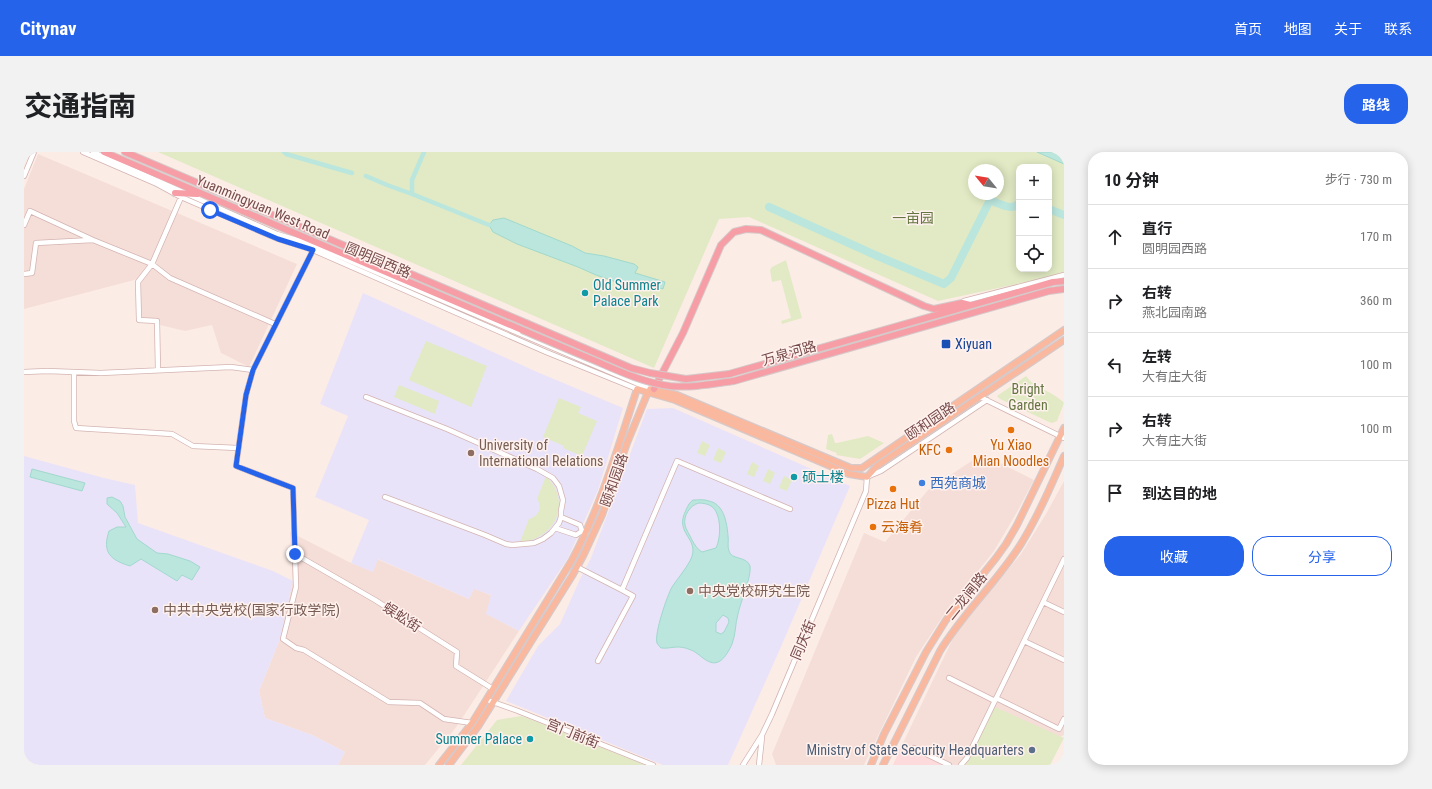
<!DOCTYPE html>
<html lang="zh">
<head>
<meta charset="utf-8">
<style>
  body { margin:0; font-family:"Roboto Condensed","Noto Sans SC",sans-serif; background:#f2f2f2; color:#202124 }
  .controls { position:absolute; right:12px; top:12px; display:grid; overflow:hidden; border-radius:8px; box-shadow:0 2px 10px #0003 }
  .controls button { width:36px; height:36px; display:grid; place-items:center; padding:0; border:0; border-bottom:1px solid #e0e0e0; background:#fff; color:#202124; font:20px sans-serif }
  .compass { position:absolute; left:944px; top:12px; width:36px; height:36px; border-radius:50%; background:#fff; box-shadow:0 2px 10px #0003; rotate:300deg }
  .stop { position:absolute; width:12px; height:12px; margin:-9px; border:3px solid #2563eb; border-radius:50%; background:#fff }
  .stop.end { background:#2563eb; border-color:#fff; box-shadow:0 1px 4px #0008 }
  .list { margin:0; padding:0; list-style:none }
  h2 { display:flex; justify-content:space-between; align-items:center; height:52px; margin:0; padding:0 16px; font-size:17px }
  h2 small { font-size:13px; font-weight:400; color:#757577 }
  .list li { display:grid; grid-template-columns:26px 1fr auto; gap:12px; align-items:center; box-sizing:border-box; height:64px; padding:0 16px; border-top:1px solid #e0e0e0 }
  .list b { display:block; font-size:15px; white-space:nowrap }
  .list p { margin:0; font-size:13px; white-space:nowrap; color:#757577 }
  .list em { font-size:13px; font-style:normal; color:#757577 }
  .actions { display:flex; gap:8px; padding:12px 16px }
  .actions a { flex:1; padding:9px 0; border:1px solid #2563eb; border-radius:16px; text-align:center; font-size:14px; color:#2563eb }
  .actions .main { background:#2563eb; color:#fff }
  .icon { flex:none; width:22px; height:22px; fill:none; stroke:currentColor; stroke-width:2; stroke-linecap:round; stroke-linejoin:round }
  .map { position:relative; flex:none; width:1040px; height:613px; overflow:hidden; border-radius:16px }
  header { display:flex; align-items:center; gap:24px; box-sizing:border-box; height:56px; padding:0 20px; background:#2563eb; color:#fff }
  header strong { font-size:19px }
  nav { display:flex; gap:22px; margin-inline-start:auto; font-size:14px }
  .intro { display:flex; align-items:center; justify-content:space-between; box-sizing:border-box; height:96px; padding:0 24px }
  h1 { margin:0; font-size:28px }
  .button { padding:10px 18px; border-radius:16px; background:#2563eb; color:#fff; font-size:14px; font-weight:700 }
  main { display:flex; gap:24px; padding:0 24px }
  aside { flex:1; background:#fff; border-radius:16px; box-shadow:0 2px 10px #0003 }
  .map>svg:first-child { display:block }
  .residential { fill:#f6ded8 }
  .commercial { fill:#fddadc }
  .education { fill:#e9e3f9 }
  .green { fill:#e1eac4; fill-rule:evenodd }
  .water { fill:#bae6dd; stroke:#a1d8cd; fill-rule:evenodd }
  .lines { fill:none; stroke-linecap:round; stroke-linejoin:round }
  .canal { stroke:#bae6dd; stroke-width:4.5 }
  .river { stroke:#bae6dd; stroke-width:8 }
  .minor-casing { stroke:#d3b4b1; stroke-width:6 }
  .major-casing { stroke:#d6c9c9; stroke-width:8 }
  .highway-casing { stroke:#d6c9c9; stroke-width:8 }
  .minor { stroke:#fff; stroke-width:4.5 }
  .major { stroke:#fab89f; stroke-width:5.5 }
  .highway { stroke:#f69da6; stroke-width:6 }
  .highway-bridge-casing { stroke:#d6c9c9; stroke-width:8; stroke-linecap:butt }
  .highway-bridge { stroke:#f69da6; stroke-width:6 }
  .route { stroke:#2563eb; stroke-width:5 }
  .culture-dot { fill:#0f9aa8; stroke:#fff1ed; stroke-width:1.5 }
  .transit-dot { fill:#1a4fb4; stroke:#fff1ed; stroke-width:1.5 }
  .food-dot { fill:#e8710a; stroke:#fff1ed; stroke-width:1.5 }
  .education-dot { fill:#8d6e63; stroke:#fff1ed; stroke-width:1.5 }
  .shop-dot { fill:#3f7fe0; stroke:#fff1ed; stroke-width:1.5 }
  .service-dot { fill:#5c6f8a; stroke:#fff1ed; stroke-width:1.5 }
  .labels { text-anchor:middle; stroke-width:3; stroke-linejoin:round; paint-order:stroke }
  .street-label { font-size:14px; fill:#764b4b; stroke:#fff1ed }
  .park-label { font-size:14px; fill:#637640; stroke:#fff1ed }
  .culture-label { font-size:14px; fill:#0d838f; stroke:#fff1ed; text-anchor:start }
  .transit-label { font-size:14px; fill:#164399; stroke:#fff1ed; text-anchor:start }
  .education-label { font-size:14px; fill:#785e54; stroke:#fff1ed; text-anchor:start }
  .food-label { font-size:14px; fill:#c56008; stroke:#fff1ed }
  .shop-label { font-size:14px; fill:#366cbe; stroke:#fff1ed; text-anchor:start }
  .service-label { font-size:14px; fill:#4e5e75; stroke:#fff1ed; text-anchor:end }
</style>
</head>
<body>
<header>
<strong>Citynav</strong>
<nav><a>首页</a><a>地图</a><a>关于</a><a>联系</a></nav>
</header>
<div class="intro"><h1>交通指南</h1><a class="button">路线</a></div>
<main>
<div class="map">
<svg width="1040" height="613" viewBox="0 0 1040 613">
  <rect width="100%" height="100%" fill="#fcece6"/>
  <path class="residential" d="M14,2L273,112L225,215L197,201L188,173L161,179L115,168L114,127L0,157V37Z
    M958,302L1010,328L993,360L970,399L921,461L892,505L840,613H752L748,602L840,381L861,390L904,338Z
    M1040,329V583L969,613H925L878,593L932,480L997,402L1022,362Z
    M266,380L327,411L349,419L353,407L445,447L450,436L468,444L463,462L495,479L433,574L401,613H314L321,600L288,583L241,566L235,539L256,487L269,429Z"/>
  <path class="commercial" d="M878,593L925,613H869Z"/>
  <path class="education" d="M339,141L513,220L599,256L574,338L544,406L495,479L462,462L467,443L450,437L445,447L354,407L349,420L327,411L345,368L291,345L324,264L296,252Z
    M649,256L826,334L756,497L704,613H639L482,549L514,494L536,472L556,427L567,406L623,257Z
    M0,304L80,326L111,333L114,371L249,419L269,429L256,487L235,539L241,566L288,583L321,600L314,613H0Z"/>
  <path class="green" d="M134,0H1040V122L914,149L725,65L695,67L630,216ZM995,15H1025V117H995ZM950,18H974V42H950Z
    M762,108L778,166L758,172L757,169L767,166L757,128L748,130L746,118L748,115Z
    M402,189L463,214L447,255L385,228Z
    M1002,224C1011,237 1029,239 1040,251L1033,269L1028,271L1025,270L976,247L973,244Z
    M375,233L415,249L411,262L370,245Z
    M535,246L557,255L554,261L573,269L558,304L539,296L540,294L519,285Z
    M808,282L811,291H813L844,284L860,291L836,307L812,303L813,301L802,297L804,283Z
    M678,289L686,293L681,304L673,301Z
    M694,296L702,300L697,311L689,308Z
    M728,310L735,314L730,325L723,322Z
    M744,317L751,321L746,332L739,329Z
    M522,324C549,350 531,388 496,390L505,367C515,364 519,355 513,347Z
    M760,324L768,328L763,339L755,336Z
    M971,555L1040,586L1026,613H942Z
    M497,564L503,566L621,613H437L473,568Z"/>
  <path class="water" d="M1013,0H1040V12Z
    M480,66L548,94L561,101L580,104L610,112L614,115L611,121L641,130L639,137L626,133L622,136L604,134L572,123L554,115L493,92L469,80L465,73L469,68Z
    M8,317L61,331L58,339L6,325Z
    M88,345L96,349L99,354L101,365L113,387L133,401L144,402L166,409L176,415L168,428L158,423L153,429L117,407L106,414C86,408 78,400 85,379L93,375H102L93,361L83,352V346Z
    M669,348C674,348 680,347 685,349C700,352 703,371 704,384C705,388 703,394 705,399C707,408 723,404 726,414C728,424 716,451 714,462C711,472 712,482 708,492C706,497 701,506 696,509C685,516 676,501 667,498C653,492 649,497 637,496C635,494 634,493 633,491C630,482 643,444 648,435C654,426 661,418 666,409C678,386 649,383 662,358C664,353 666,350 669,348ZM675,351C679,351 684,352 687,354C698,361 697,386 692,396L678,400C673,397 671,393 668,388C666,383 662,378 661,373C659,364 666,353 675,351ZM699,463L704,466L705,470L700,480L697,482L692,480V471Z"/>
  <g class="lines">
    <path class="canal" d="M260,0L262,2L328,21
      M342,24L363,33L388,42V28L400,0
      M388,42L465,73"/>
    <path class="river" d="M745,55L851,103L920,132L927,126L966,48C974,51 989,60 995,51
      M1025,57L1040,63"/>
    <g class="minor-casing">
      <path id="minor" d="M59,0L133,32L157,45L254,87L289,98L522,200L613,237
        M69,0L253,82L286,92L619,234L628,237
        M0,24L10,0
        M0,73L6,59L69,88L128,112L146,126L251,172
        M289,98L229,218L222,243L212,314L269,336L272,435L259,487L272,496L280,498L365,550L396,551L420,567L448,571
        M0,122L8,121L12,91L69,88
        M940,149L1040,123
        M134,218L133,169L115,168L114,130L128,112L158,43
        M0,220L23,219L77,221L207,215L229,218
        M50,220V269L52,276L148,282L169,294L214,296
        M342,245L423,277L513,317L529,326L535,334L539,348L537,359V365L535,371L527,381L519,387L510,391L488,393L482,392L461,383L361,345
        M956,245L1040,286
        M845,324L857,319L963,248
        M537,365L556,373L558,379L562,381
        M531,376L552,383L558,379
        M271,402L351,448L433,500L432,514L469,537
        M553,415L598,438L653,309L766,357
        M1019,450L1040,460
        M1000,489L1040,508
        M574,509L609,444L598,438
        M925,526L971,549
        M972,546L1035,577L1040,567
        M466,549L494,559L629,613
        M890,596L925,613
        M719,613L738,583L748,562L842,339L843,325
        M735,613L738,585
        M937,613L943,606L1040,407"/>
    </g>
    <g class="major-casing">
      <path id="major" d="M613,237L651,248L825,322L843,325L853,314L1040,188
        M626,237L653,243L827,316H838L1040,178
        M415,613L448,571L548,408C577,354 594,295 613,237
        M425,613L455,573L548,424L559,404L578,363L603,291L624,240
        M847,613L860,582L902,500L922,468L972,406L982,392L993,373L1040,276
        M859,613L916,499C939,461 973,430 997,392C1014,364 1027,334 1040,304"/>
    </g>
    <g class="highway-casing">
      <path id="highway" d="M80,0L498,178
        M101,0L502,171
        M151,41L173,42
        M705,222L1029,130L1040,129
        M710,229L1025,139L1040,137
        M630,237L659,181L697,93L710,80L722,77L737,78L900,154L910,157L938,151L946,153"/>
    </g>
    <use href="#minor" class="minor"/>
    <use href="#major" class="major"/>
    <use href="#highway" class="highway"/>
    <g class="highway-bridge-casing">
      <path id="highway-bridge" d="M502,171L607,216L626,221L662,227L705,222
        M498,178C524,189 549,200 574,210C597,220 621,231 646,234C668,236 688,232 710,229"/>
    </g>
    <use href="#highway-bridge" class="highway-bridge"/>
  </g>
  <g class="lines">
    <path class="route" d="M186,58L254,87L289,98L229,218L222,243L212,314L269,336L271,402"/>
  </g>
  <g class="culture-dot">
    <circle cx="561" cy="141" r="4"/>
    <circle cx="770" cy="325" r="4"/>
    <circle cx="506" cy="587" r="4"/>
  </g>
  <rect class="transit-dot" x="917" y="187" width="10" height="10" rx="2"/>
  <g class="food-dot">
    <circle cx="987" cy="278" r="4"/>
    <circle cx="925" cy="298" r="4"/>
    <circle cx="869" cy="337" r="4"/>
    <circle cx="849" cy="375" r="4"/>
  </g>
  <g class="education-dot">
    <circle cx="447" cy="301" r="4"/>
    <circle cx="666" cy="439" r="4"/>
    <circle cx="131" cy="458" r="4"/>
  </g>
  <circle class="shop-dot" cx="898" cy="331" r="4"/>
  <circle class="service-dot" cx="1008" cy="598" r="4"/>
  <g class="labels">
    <g class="street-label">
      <text transform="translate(239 55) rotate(23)" y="5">Yuanmingyuan West Road</text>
      <text transform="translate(354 108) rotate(23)" y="5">圆明园西路</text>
      <text transform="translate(765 201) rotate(-16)" y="5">万泉河路</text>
      <text transform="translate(906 269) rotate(-34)" y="5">颐和园路</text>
      <text transform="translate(590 328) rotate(-71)" y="5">颐和园路</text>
      <text transform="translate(942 444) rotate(-51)" y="5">二龙闸路</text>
      <text transform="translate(378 465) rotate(33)" y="5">蜈蚣街</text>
      <text transform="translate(779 488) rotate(-67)" y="5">同庆街</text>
      <text transform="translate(549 581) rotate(22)" y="5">宫门前街</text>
    </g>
    <g class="park-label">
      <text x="889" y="71">一亩园</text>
      <text x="1004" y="242">Bright<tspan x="1004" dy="16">Garden</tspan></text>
    </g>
    <g class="culture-label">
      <text x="569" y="138">Old Summer<tspan x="569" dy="16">Palace Park</tspan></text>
      <text x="778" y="330">硕士楼</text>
      <text x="498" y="592" text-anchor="end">Summer Palace</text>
    </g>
    <g class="transit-label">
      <text x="931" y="197">Xiyuan</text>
    </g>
    <g class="education-label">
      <text x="455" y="298">University of<tspan x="455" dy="16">International Relations</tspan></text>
      <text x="674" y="444">中央党校研究生院</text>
      <text x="139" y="463">中共中央党校(国家行政学院)</text>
    </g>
    <g class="food-label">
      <text x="987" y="298">Yu Xiao<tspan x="987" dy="16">Mian Noodles</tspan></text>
      <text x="917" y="303" text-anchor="end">KFC</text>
      <text x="869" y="357">Pizza Hut</text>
      <text x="857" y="380" text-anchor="start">云海肴</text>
    </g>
    <g class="shop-label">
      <text x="906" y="336">西苑商城</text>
    </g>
    <g class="service-label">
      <text x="1000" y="603">Ministry of State Security Headquarters</text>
    </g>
  </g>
</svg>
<div class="controls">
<button>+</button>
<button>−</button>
<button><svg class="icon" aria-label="locate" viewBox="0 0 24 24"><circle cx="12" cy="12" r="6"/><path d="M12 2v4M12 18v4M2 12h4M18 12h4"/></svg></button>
</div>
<svg class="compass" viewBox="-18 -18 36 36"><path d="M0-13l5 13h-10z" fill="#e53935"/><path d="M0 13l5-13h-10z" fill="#757577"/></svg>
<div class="stop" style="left:186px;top:58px"></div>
<div class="stop end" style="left:271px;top:402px"></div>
</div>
<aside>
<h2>10 分钟<small>步行 · 730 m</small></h2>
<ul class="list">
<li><svg class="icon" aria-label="ahead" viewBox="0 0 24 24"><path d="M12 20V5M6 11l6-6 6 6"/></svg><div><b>直行</b><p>圆明园西路</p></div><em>170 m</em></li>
<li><svg class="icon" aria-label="right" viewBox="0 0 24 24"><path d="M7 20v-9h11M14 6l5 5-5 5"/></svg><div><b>右转</b><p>燕北园南路</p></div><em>360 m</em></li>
<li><svg class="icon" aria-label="left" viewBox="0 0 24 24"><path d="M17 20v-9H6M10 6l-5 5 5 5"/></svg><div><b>左转</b><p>大有庄大街</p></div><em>100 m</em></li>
<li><svg class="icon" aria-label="right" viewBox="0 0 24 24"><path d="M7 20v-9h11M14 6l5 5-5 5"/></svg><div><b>右转</b><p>大有庄大街</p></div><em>100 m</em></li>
<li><svg class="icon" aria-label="arrive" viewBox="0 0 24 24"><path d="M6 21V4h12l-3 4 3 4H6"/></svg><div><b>到达目的地</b></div></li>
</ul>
<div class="actions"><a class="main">收藏</a><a>分享</a></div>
</aside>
</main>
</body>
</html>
